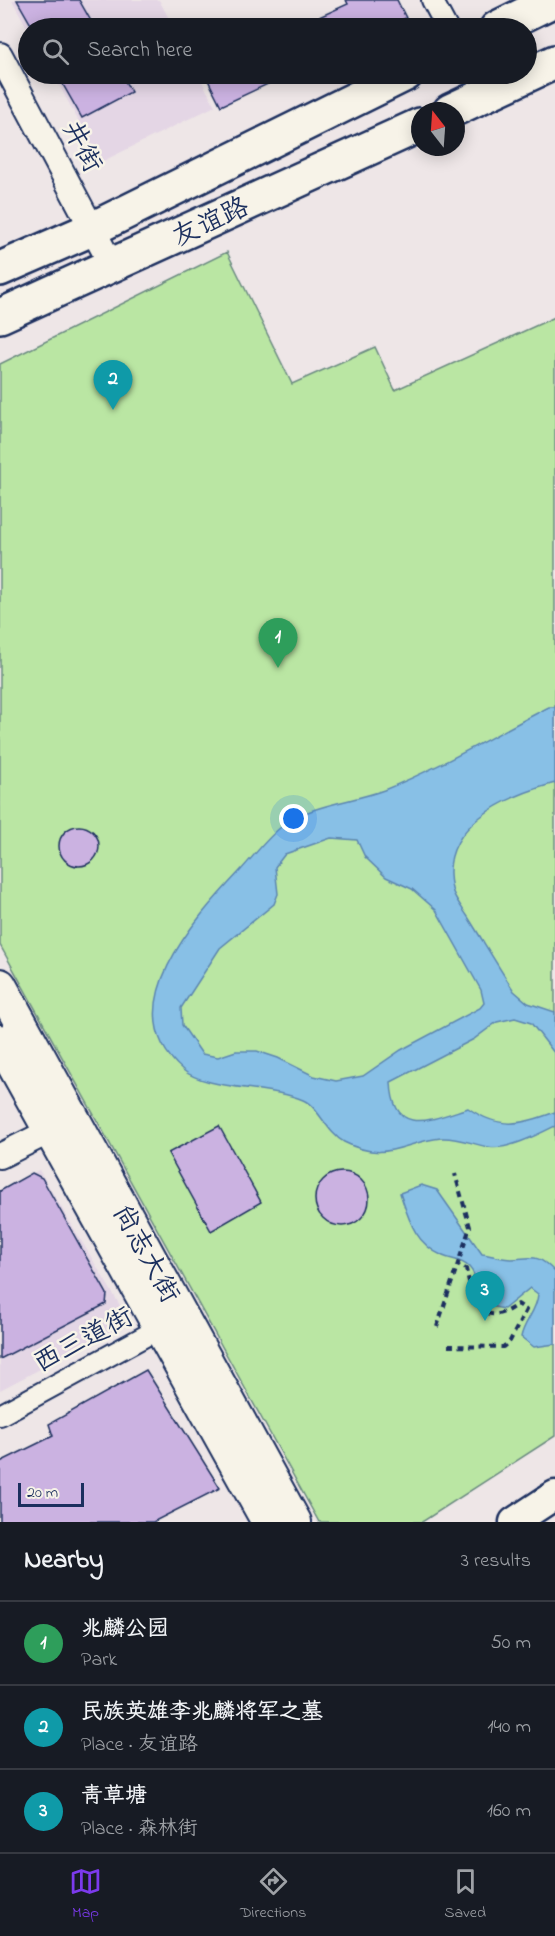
<!DOCTYPE html>
<html lang="en">
<head>
<meta charset="utf-8">
<style>
  body { margin:0; font-family:"Indie Flower","LXGW WenKai TC",sans-serif; background:#20242c; color:#f1f3f6 }
  .compass { position:absolute; left:411px; top:102px; width:54px; height:54px; border-radius:50%; background:#171b24; box-shadow:0 3px 15px #0003; rotate:343deg }
  .scale { position:absolute; left:18px; bottom:15px; width:66px; box-sizing:border-box; padding-left:6px; border:3px solid #1b2f5e; border-top:0; font-size:16px; line-height:21px; white-space:nowrap; color:#1b2f5e; -webkit-text-stroke:4px #f7f3e8; paint-order:stroke }
  .you { position:absolute; left:294px; top:819px; width:21px; height:21px; margin:-15px; border:4px solid #fff; border-radius:50%; background:#1a73e8; box-shadow:0 0 0 9px #1a73e833 }
  .badge { display:grid; place-items:center; width:39px; height:39px; border-radius:50%; background:#7c3aed; color:#fff; font-size:20px; font-weight:700 }
  .pin { position:absolute; translate:-50% -50px; filter:drop-shadow(0 2px 3px #0008) }
  .pin::after { content:''; position:absolute; top:32px; width:21px; height:18px; background:inherit; clip-path:polygon(0 0,100% 0,50% 100%) }
  .list { margin:0; padding:0; list-style:none }
  h2 { display:flex; justify-content:space-between; align-items:center; height:78px; margin:0; padding:0 24px; font-size:26px }
  h2 small { font-size:20px; font-weight:400; color:#9ea1a6 }
  .list li { display:grid; grid-template-columns:39px 1fr auto; gap:18px; align-items:center; box-sizing:border-box; height:84px; padding:0 24px; border-top:2px solid #363941 }
  .list b { display:block; font-size:22px; white-space:nowrap }
  .list p { margin:0; font-size:20px; white-space:nowrap; color:#9ea1a6 }
  .list em { font-size:20px; font-style:normal; color:#9ea1a6 }
  .icon { flex:none; width:33px; height:33px; fill:none; stroke:currentColor; stroke-width:2; stroke-linecap:round; stroke-linejoin:round }
  .map { position:relative; flex:none; width:555px; height:1522px; overflow:hidden }
  .search { position:absolute; background:#171b24; box-shadow:0 3px 15px #0003; left:18px; right:18px; top:18px; height:66px; display:flex; align-items:center; gap:15px; box-sizing:border-box; padding:0 21px; border-radius:33px; color:#9ea1a6; font-size:22px }
  .sheet { height:330px; background:#171b24 }
  nav { display:flex; justify-content:space-around; align-items:center; box-sizing:border-box; height:84px; border-top:2px solid #363941; background:#171b24; font-size:16px; color:#9ea1a6 }
  nav a { display:grid; justify-items:center; gap:3px }
  nav .on { color:#7c3aed }
  .map>svg:first-child { display:block }
  .built { fill:#e4d6e5 }
  .green { fill:#bae6a3; stroke:#6a8a80; stroke-width:1.5 }
  .water { fill:#88c0e6; stroke:#5c86b0; stroke-width:1.5; fill-rule:evenodd }
  .building { fill:#cbb2e1; stroke:#1b2f5e; stroke-width:1.5 }
  .lines { fill:none; stroke-linecap:round; stroke-linejoin:round }
  .minor-casing { stroke:#1b2f5e; stroke-width:24 }
  .tertiary-casing { stroke:#1b2f5e; stroke-width:28 }
  .secondary-casing { stroke:#1b2f5e; stroke-width:33 }
  .primary-casing { stroke:#1b2f5e; stroke-width:36 }
  .trunk-casing { stroke:#1b2f5e; stroke-width:38 }
  .path { stroke:#1b2f5e; stroke-width:4; stroke-dasharray:6 4.5; stroke-linecap:butt }
  .minor { stroke:#f7f3e8; stroke-width:20 }
  .tertiary { stroke:#f7f3e8; stroke-width:24 }
  .secondary { stroke:#f7f3e8; stroke-width:28 }
  .primary { stroke:#f7f3e8; stroke-width:32 }
  .trunk { stroke:#f7f3e8; stroke-width:33 }
  .labels { text-anchor:middle; stroke-width:5; stroke-linejoin:round; paint-order:stroke }
  .street-label { font-size:27px; fill:#1b2f5e; stroke:#f7f3e8 }
</style>
</head>
<body>
<div class="map">
<svg width="555" height="1522" viewBox="0 0 555 1522">
  <rect width="100%" height="100%" fill="#eee6e7"/>
  <filter id="ink" filterUnits="userSpaceOnUse"><feTurbulence type="fractalNoise" baseFrequency=".0167" numOctaves="2"/><feDisplacementMap in="SourceGraphic" scale="12" xChannelSelector="R" yChannelSelector="G"/><feConvolveMatrix kernelMatrix="1 2 1 2 8 2 1 2 1" color-interpolation-filters="sRGB"/></filter>
  <g filter="url(#ink)">
    <path class="built" d="M12,0H159L174,28L28,29Z
      M53,74H198L215,106L101,162Z
      M39,1170L130,1322L0,1390V1191Z"/>
    <path class="green" d="M227,252L292,384L375,347L395,390L555,317V1436L422,1522H319L0,945V364Z"/>
    <path class="water" d="M549,707H555V783C507,796 437,826 452,889C454,898 463,909 468,917C483,941 498,966 514,991L528,1003L555,1012V1054L531,1023L515,1018L497,1022L474,1039L391,1082C393,1138 430,1120 468,1108C500,1130 521,1125 555,1112V1126C539,1134 506,1151 489,1147C471,1144 459,1137 441,1138C402,1142 387,1164 344,1142C327,1133 318,1106 303,1100C270,1086 206,1090 183,1070C112,1009 195,919 240,871C254,856 268,836 285,824C313,804 352,802 384,790C441,767 494,735 549,707ZM331,838L357,840L365,857L386,877L412,889L436,910L481,990L484,1003L480,1008L401,1050L363,1076L336,1081L314,1076L278,1058L257,1051H236L218,1057L202,1054L182,1025L181,1008L220,948L274,904L278,894L275,867L285,854Z
      M421,1185L437,1190L482,1254C491,1255 502,1259 511,1259C534,1258 537,1253 555,1272V1344L534,1347L521,1337C524,1321 537,1311 538,1294L530,1288L504,1309C462,1302 485,1284 469,1267C461,1259 452,1260 443,1256C415,1244 409,1220 400,1193Z"/>
    <path class="building" d="M17,0H79L95,28H33Z
      M346,0H397L406,18L384,28H295L348,4Z
      M57,74H121L131,92L82,118Z
      M205,74H289L221,106Z
      M59 846a20 20 0 1 1 40 0a20 20 0 1 1-40 0Z
      M219,1126L261,1202L211,1231L168,1153Z
      M315 1199a27 27 0 1 1 54 0a27 27 0 1 1-54 0Z
      M32,1173L42,1178L107,1294L106,1304L0,1359V1191Z
      M146,1370L220,1488L153,1522H0V1462L53,1436L49,1424Z"/>
    <g class="lines">
      <g class="minor-casing">
        <path id="minor" d="M432,0L447,28
          M0,1415L160,1328"/>
      </g>
      <g class="tertiary-casing">
        <path id="tertiary" d="M0,55L112,266
          M0,1156L50,1131"/>
      </g>
      <g class="secondary-casing">
        <path id="secondary" d="M514,1522L555,1495"/>
      </g>
      <g class="primary-casing">
        <path id="primary" d="M0,985L295,1522
          M0,1041L268,1522"/>
      </g>
      <g class="trunk-casing">
        <path id="trunk" d="M497,28L554,0
          M450,111L555,62
          M0,269L94,228L406,74
          M0,316L420,125"/>
      </g>
      <path class="path" d="M437,1327L470,1227L455,1174
        M448,1346L503,1347L510,1341L526,1310L518,1304C481,1331 473,1300 466,1269L457,1265"/>
      <use href="#minor" class="minor"/>
      <use href="#tertiary" class="tertiary"/>
      <use href="#secondary" class="secondary"/>
      <use href="#primary" class="primary"/>
      <use href="#trunk" class="trunk"/>
    </g>
  </g>
  <g class="labels">
    <g class="street-label">
      <text transform="translate(83 146) rotate(62)" y="9">井街</text>
      <text transform="translate(210 221) rotate(-25)" y="9">友谊路</text>
      <text transform="translate(147 1253) rotate(61)" y="9">尚志大街</text>
      <text transform="translate(83 1339) rotate(-28)" y="9">西三道街</text>
    </g>
  </g>
</svg>
<svg class="compass" viewBox="-18 -18 36 36"><path d="M0-13l5 13h-10z" fill="#e53935"/><path d="M0 13l5-13h-10z" fill="#9ea1a6"/></svg>
<div class="scale">20 m</div>
<div class="you"></div>
<div class="pin badge" style="left:278px;top:668px;background:#2e9e5b">1</div>
<div class="pin badge" style="left:113px;top:410px;background:#0f9aa8">2</div>
<div class="pin badge" style="left:485px;top:1321px;background:#0f9aa8">3</div>
<div class="search"><svg class="icon" aria-label="search" viewBox="0 0 24 24"><circle cx="10" cy="10" r="6"/><path d="M15 15l6 6"/></svg>Search here</div>
</div>
<section class="sheet">
<h2>Nearby<small>3 results</small></h2>
<ul class="list">
<li><span class="badge" style="background:#2e9e5b">1</span><div><b>兆麟公园</b><p>Park</p></div><em>50 m</em></li>
<li><span class="badge" style="background:#0f9aa8">2</span><div><b>民族英雄李兆麟将军之墓</b><p>Place · 友谊路</p></div><em>140 m</em></li>
<li><span class="badge" style="background:#0f9aa8">3</span><div><b>青草塘</b><p>Place · 森林街</p></div><em>160 m</em></li>
</ul>
</section>
<nav>
<a class="on"><svg class="icon" aria-label="map" viewBox="0 0 24 24"><path d="M3 6l6-2 6 2 6-2v14l-6 2-6-2-6 2zM9 4v14M15 6v14"/></svg>Map</a>
<a><svg class="icon" aria-label="directions" viewBox="0 0 24 24"><path d="M12 3l9 9-9 9-9-9zM9 14v-3h6M13 9l2 2-2 2"/></svg>Directions</a>
<a><svg class="icon" aria-label="saved" viewBox="0 0 24 24"><path d="M7 4h10v16l-5-4-5 4z"/></svg>Saved</a>
</nav>
</body>
</html>
